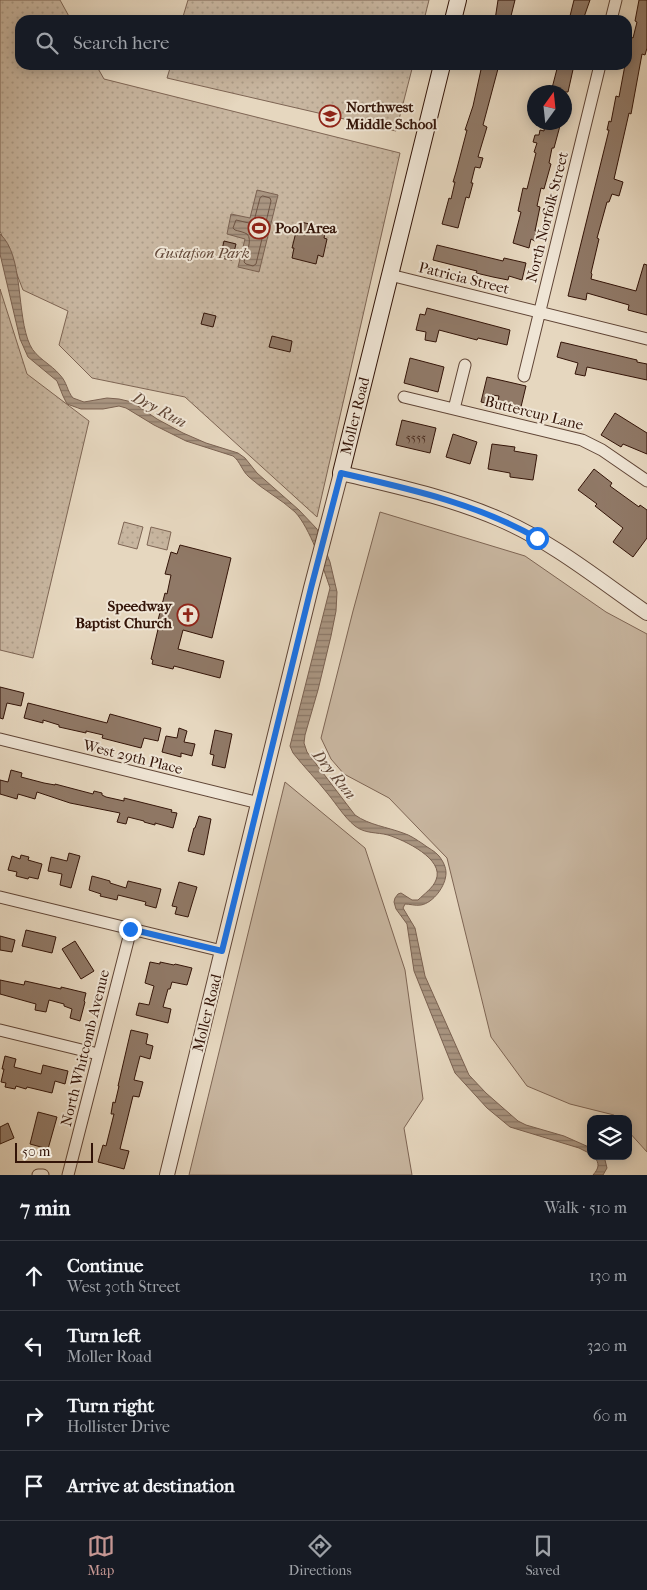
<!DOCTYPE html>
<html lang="en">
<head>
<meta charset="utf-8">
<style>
  body { margin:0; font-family:"IM FELL French Canon",serif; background:#242831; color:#f1f3f6 }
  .controls { position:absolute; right:15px; bottom:15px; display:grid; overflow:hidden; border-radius:10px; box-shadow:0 2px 12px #0003 }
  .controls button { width:45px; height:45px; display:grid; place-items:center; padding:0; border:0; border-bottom:1px solid #363941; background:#171b24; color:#f1f3f6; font:25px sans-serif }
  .compass { position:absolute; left:527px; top:85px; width:45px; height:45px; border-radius:50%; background:#171b24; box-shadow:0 2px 12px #0003; rotate:15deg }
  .scale { position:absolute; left:15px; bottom:12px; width:78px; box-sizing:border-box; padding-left:5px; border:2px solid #331408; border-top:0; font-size:14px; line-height:18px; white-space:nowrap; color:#331408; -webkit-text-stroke:4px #efe5d5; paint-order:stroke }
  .stop { position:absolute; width:15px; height:15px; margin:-11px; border:4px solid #1a73e8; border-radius:50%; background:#fff }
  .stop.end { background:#1a73e8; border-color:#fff; box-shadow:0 1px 5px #0008 }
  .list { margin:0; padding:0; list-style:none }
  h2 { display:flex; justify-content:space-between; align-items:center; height:65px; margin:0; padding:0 20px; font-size:21px }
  h2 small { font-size:16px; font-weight:400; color:#9ea1a6 }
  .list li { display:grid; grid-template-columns:32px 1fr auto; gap:15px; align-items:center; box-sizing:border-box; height:70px; padding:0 20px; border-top:1px solid #363941 }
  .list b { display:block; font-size:19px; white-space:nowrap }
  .list p { margin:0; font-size:16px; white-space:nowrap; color:#9ea1a6 }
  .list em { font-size:16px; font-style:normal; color:#9ea1a6 }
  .icon { flex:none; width:28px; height:28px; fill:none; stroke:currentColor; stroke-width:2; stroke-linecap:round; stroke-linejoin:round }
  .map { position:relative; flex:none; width:647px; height:1175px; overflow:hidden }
  .search { position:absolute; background:#171b24; box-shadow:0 2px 12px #0003; left:15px; right:15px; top:15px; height:55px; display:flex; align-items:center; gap:12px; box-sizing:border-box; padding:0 18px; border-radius:15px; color:#9ea1a6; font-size:19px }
  .sheet { height:345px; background:#171b24 }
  nav { display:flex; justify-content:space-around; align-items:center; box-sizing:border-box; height:70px; border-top:1px solid #363941; background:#171b24; font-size:14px; color:#9ea1a6 }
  nav a { display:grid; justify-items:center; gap:2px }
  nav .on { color:#c59692 }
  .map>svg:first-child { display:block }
  .green { fill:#c8b6a0; stroke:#7e6554 }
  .park { fill:url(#park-dots); stroke:#7e6554 }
  .water { fill:url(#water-rules); stroke:#7a6151 }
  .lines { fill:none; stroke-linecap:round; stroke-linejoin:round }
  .shore { stroke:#6e5444; stroke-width:1 }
  .building { fill:#907967; stroke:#331408 }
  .minor-casing { stroke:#604536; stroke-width:13 }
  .tertiary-casing { stroke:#604536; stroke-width:16 }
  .secondary-casing { stroke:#331408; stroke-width:18 }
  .minor { stroke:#efe5d5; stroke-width:11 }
  .tertiary { stroke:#efe5d5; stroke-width:14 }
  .secondary { stroke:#efe5d5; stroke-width:16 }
  .route { stroke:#1a73e8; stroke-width:6 }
  .labels { text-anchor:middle; stroke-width:4; stroke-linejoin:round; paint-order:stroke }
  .number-label { font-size:12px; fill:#4a2d20 }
  .poi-label { font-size:15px; font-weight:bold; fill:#331408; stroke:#efe5d5; text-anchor:start }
  .street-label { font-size:15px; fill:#331408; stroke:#efe5d5 }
  .park-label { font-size:15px; font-style:italic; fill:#604536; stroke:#efe5d5 }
  .water-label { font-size:16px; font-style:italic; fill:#624838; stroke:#efe5d5 }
</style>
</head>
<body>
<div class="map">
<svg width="647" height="1175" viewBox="0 0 647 1175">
  <defs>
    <pattern id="park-dots" width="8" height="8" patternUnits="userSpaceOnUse" patternTransform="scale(1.25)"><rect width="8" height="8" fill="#c8b6a0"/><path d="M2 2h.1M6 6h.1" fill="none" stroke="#ac9c88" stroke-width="1.8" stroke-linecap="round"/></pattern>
    <pattern id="water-rules" width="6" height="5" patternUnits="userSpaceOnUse" patternTransform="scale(1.25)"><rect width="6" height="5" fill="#a99581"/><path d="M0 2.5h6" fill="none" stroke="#8a7868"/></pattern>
  </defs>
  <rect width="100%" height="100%" fill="#e6d7bf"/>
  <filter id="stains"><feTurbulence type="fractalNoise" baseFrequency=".004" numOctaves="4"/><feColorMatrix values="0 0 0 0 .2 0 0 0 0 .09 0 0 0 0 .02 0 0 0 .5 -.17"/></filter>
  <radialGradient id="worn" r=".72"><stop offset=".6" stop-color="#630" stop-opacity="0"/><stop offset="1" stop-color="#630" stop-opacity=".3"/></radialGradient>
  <path class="green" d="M380,512L525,556L606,612L647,634V1152L628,1131V1119H617L614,1115L570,1104L527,1086L491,1037L447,858L389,798L344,774L331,759L321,738L353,611Z
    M285,782L365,848L405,970L423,1099L404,1128L412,1175H189Z"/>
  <path class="park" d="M0,0H60L71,20H20V65H96L104,79L400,153L317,517L185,397L92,378L59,345L68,311L23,290L0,231Z
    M188,0H429L424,20H182Z
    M171,65H413L396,131L167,78Z
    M0,289L27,374L89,421L33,658L0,650Z
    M124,522L143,527L137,549L118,544Z
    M151,527L171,532L167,550L147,545Z"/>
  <path class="water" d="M257,190L278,195L259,272L238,267L245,239L227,234L231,214L250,218Z
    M0,234C24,255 16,315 30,345C36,358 51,364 60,375C67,382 67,391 73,398L84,402L107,398L119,399L132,402L157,419L183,433L206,443L238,453L245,458L257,473L299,510L317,529L330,562L337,592L336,611L331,636L318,690L305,735L304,743L307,752L355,815C369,825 387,827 403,833C410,835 417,840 423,844C428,848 435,851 439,856C443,861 446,867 446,873C446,886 433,903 421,905C415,906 410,904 405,904L403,908L415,928L425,976L469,1075L486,1093L518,1121L526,1125L564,1136L591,1148V1154L579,1148L510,1127L487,1108L455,1073L414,971L407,924L396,909L394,902L395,898L398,894L401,893L412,900H418C424,894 433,888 436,880C445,859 404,840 388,835C377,832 365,834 355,826C344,817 337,805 328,794C317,780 304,767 293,753L290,746L330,588C323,567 310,528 295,512C281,499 263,490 249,477C242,471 240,461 233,456L186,441L154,425L126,408L119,406L103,409H81L67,404L63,396L57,381L28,357L20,339L0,254Z
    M594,1156H604L607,1168L603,1175H593C599,1168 600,1164 594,1156Z"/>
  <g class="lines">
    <path class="shore" d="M263,196L270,198L271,201L256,264L253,266L246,264L244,262C246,255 253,239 247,234C244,232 238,231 235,230L233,228L236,220L249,223L254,221L260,198Z"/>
  </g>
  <path class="building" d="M498,0H515L510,20H495Z
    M574,0H590L583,20H569Z
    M639,0H647V48L645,55L642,54L631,114L629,113L614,179L623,182L619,196L612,194L609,202H607L597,238L599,239L591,273L592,274L591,279L636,291L644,264L647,265V315L628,310L629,305L587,293L586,300L568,296L609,130H607L609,121L611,122L616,96L619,97L625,65H627V53L631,37L633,38L637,22L635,21Z
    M482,65H499L483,125L487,127L478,157L483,158L480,168L475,167L471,183H473L469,198L466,197L458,228L442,224L449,198L451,199L455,182H453L456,172L467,130H465L473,106Z
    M558,65H574L568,92H551Z
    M545,122H561L554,148H552L549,163L551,164L544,189L541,188L537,206L540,207L535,231H537L535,241L531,239L529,248L513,243L521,212L518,211L523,188L527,189L536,153L534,152L537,143L533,142L535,135H539L540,130L544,131Z
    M301,222L326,228L324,238L327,239L323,257L318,255L316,264L292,258L294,248H292L296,232H298Z
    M224,241L236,244L232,260L220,258Z
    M437,245L503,261L504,258L526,263L522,280L509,276L508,280L493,277L476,273L477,271L433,260Z
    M427,308L510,330L507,345L478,338L477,340L439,330L436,342L425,340L426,332L416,330L420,314L425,315Z
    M204,313L216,316L213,327L201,324Z
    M272,336L292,341L290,352L269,347Z
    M561,342L637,360V362L647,364V380L587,367L585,376L575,374L578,363L557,357Z
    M410,358L444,367L438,392L404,383Z
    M487,377L526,386L520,411L497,406L499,396L492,395L489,404L481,402Z
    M615,413L647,433V454L623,444L621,447L601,435Z
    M402,420L436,428L430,453L396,445Z
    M453,434L477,442L470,464L446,457Z
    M492,444L515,447L514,451L537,455L533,480L510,477V473L488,469Z
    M594,469L612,483L610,486L639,507L640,505L647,510V538L633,557L613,542L623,528L595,506L597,504L578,490Z
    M180,545L231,558L212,638L183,630L178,649L224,661L220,678L174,666L173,669L152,664L153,660L151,659L159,625L157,624L165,593L167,594L171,575L165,574L171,552L177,554Z
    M0,687L24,693L21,706L7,703L3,719L0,718Z
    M28,703L107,723L110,714L161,728L158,741L144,738L141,748L102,738L103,735L86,731V733L59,727V725L43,720V723L24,718Z
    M179,728L187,731L184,742L195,744L192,756L181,753V757L162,752L166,736L177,738Z
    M215,730L232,734L225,768L212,765L214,755L210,754Z
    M11,770L22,773L21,777L44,783L55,785V784L93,794L94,791L102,793V795L106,797L124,801V798L172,810L171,812L177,813L173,828L155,823V825L144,822V821L128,817L126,824L117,822L120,813L70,803L37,792L35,799L18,794L17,799L0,794V780L8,782Z
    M199,816L211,819L204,855L188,851L194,828H195Z
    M69,853L80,856L71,888L60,885L62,874L48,871L51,857L67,861Z
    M21,855L29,857L28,860L42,864L38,879L29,877L28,879L16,876L17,872L8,870L12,856L20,859Z
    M92,876L110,881V883L126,888L128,881L161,889L156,908L145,905L146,902L118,895L117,900L100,896L101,894L89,890Z
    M179,882L197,887L188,917L175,914L177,907L172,906Z
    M26,930L56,937L52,953L22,946Z
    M0,936L15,940L12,952L0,950Z
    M75,941L94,971L81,979L62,949Z
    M150,962L160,964V962L174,965L175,964L192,968L187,985L172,982L170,989H168L163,1007L171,1009L168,1023L136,1015L139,1003L149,1005L154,986L145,983Z
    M0,980L24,985L25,981L61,989V987L86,993L84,1001L85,1002L80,1021L70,1018L72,1009L64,1006V1004L49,1000L46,1012L35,1010L36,1004L0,994Z
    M131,1030L148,1034L146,1044L153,1046L150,1059L140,1056L134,1080L143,1082L139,1097L133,1096L120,1149L129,1151L124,1169L98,1162L103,1145L106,1146L114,1114H111L113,1102L115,1103L119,1086H118Z
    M5,1056L16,1059L14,1067L41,1074L43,1065L68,1071L65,1084L55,1081L52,1093L27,1087L26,1089L16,1086L15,1089L5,1087L6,1083L1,1082L4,1069H2Z
    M38,1112L57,1117L48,1149L30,1144Z
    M8,1123L14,1138L0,1144V1127Z"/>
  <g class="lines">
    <g class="minor-casing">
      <path id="minor" d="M611,20L616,0
        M390,275L647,339
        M524,376L600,65
        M404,397L582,440L602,450L647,481
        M454,409L465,365
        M0,739L259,803
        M0,897L222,951
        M0,1030L98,1054
        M38,1175H43
        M68,1175L131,929"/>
    </g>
    <g class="tertiary-casing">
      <path id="tertiary" d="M167,1175L311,588L341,473C395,486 448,497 499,519C553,542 599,580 647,613"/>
    </g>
    <g class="secondary-casing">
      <path id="secondary" d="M453,20L458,0
        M341,473L442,65"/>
    </g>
    <use href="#minor" class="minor"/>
    <use href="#tertiary" class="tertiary"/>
    <use href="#secondary" class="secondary"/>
  </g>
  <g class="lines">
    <path class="route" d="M130,929L222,951L311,588L341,473C410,489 475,503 537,538"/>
  </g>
  <defs>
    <g id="school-ring" transform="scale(1.125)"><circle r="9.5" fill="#efe5d5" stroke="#8f2418" stroke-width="1.5"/><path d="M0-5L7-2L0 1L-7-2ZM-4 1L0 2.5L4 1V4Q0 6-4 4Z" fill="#8f2418"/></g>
    <g id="stadium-ring" transform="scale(1.125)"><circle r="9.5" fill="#efe5d5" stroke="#8f2418" stroke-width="1.5"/><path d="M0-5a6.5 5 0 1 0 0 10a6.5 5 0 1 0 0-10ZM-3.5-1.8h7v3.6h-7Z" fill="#8f2418"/></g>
    <g id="church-ring" transform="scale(1.125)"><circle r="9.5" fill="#efe5d5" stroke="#8f2418" stroke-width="1.5"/><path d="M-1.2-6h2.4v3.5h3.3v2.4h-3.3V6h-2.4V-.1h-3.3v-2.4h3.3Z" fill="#8f2418"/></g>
  </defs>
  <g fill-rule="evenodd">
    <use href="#school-ring" x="330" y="116"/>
    <use href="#stadium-ring" x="259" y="228"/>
    <use href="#church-ring" x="188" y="615"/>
  </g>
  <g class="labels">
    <g class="number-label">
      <text x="416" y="442">5555</text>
    </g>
    <g class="poi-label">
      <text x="346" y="112">Northwest<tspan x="346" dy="17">Middle School</tspan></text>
      <text x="275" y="233">Pool Area</text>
      <text x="172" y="611" text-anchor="end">Speedway<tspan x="172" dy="17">Baptist Church</tspan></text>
    </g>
    <g class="street-label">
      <text transform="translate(547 217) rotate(-76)" y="5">North Norfolk Street</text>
      <text transform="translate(464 278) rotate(14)" y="5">Patricia Street</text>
      <text transform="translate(534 413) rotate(14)" y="5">Buttercup Lane</text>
      <text transform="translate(355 416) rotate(-76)" y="5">Moller Road</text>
      <text transform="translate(133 757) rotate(14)" y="5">West 29th Place</text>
      <text transform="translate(207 1013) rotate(-76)" y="5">Moller Road</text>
      <text transform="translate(85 1048) rotate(-76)" y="5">North Whitcomb Avenue</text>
    </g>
    <g class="park-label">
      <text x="202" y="258">Gustafson Park</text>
    </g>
    <g class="water-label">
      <text transform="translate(160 409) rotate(28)" y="6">Dry Run</text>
      <text transform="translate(335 774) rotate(51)" y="6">Dry Run</text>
    </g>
  </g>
  <rect width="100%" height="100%" filter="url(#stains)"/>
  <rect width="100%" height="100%" fill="url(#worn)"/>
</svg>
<div class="controls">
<button><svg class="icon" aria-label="layers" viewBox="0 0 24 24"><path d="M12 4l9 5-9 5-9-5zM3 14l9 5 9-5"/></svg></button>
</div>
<svg class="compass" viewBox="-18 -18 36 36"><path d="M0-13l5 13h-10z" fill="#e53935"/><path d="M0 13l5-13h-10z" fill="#9ea1a6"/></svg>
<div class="scale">50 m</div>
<div class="stop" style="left:537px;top:538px"></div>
<div class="stop end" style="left:130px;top:929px"></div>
<div class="search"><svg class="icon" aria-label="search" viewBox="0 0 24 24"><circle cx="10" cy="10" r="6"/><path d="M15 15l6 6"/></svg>Search here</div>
</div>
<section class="sheet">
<h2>7 min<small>Walk · 510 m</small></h2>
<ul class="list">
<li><svg class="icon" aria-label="ahead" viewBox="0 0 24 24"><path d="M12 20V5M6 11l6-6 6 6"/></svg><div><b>Continue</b><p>West 30th Street</p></div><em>130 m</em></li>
<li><svg class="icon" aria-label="left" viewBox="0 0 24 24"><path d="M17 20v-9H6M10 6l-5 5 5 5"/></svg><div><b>Turn left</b><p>Moller Road</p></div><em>320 m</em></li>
<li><svg class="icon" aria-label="right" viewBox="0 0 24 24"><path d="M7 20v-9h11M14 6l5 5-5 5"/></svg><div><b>Turn right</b><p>Hollister Drive</p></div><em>60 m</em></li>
<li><svg class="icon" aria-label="arrive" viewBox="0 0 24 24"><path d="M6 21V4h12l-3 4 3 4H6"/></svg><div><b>Arrive at destination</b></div></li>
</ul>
</section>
<nav>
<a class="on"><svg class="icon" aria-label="map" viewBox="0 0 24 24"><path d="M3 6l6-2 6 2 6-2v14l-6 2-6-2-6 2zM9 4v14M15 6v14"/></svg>Map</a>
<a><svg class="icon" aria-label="directions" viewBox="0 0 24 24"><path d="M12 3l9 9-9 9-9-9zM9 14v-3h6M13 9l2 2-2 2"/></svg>Directions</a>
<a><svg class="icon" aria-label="saved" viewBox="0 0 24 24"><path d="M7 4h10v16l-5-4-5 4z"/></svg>Saved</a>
</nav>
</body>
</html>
